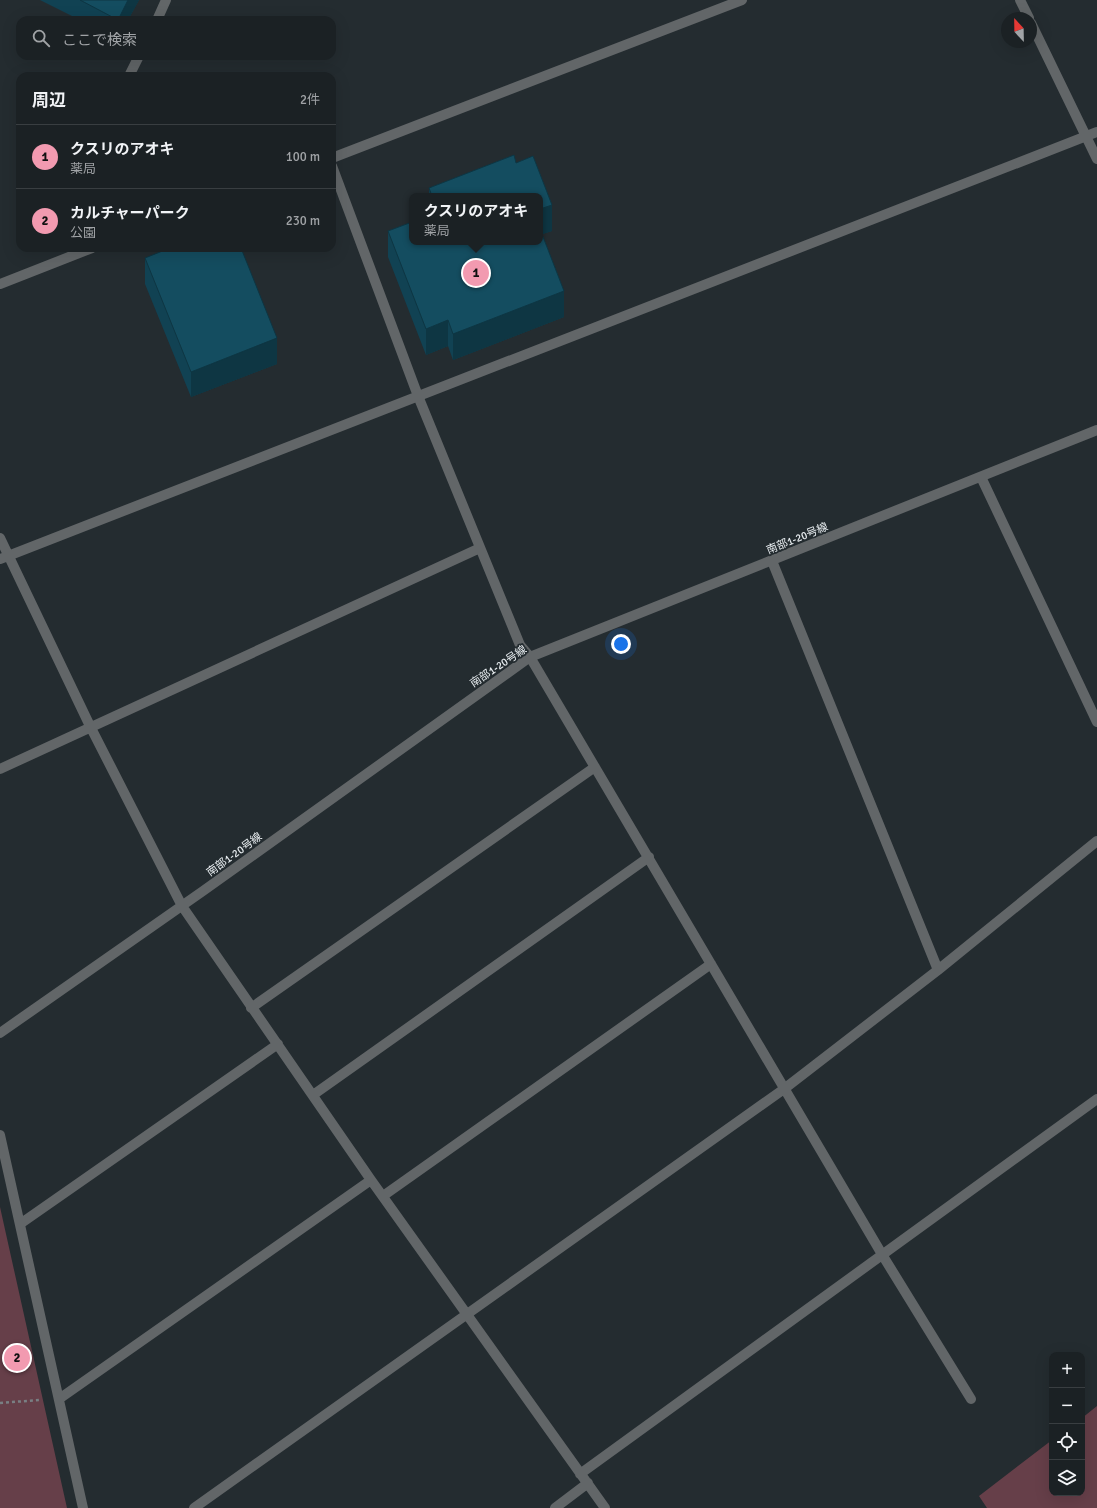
<!DOCTYPE html>
<html lang="ja">
<head>
<meta charset="utf-8">
<style>
  body { margin:0; font-family:Signika,"Noto Sans JP",sans-serif; background:#24292c; color:#f1f3f6 }
  .controls { position:absolute; right:12px; bottom:12px; display:grid; overflow:hidden; border-radius:8px; box-shadow:0 4px 16px #0002 }
  .controls button { width:36px; height:36px; display:grid; place-items:center; padding:0; border:0; border-bottom:1px solid #393e41; background:#1b2124; color:#f1f3f6; font:20px sans-serif }
  .compass { position:absolute; left:1001px; top:12px; width:36px; height:36px; border-radius:50%; background:#1b2124; box-shadow:0 4px 16px #0002; rotate:338deg }
  .you { position:absolute; left:621px; top:644px; width:14px; height:14px; margin:-10px; border:3px solid #fff; border-radius:50%; background:#1a73e8; box-shadow:0 0 0 6px #1a73e833 }
  .badge { display:grid; place-items:center; width:26px; height:26px; border-radius:50%; background:#f29ab0; color:#111; font-size:13px; font-weight:700 }
  .pin { position:absolute; translate:-50% -50%; border:2px solid #fff; box-shadow:0 1px 4px #0006 }
  .popup { position:absolute; left:409px; top:193px; width:134px; height:52px; box-sizing:border-box; display:grid; place-content:center; border-radius:8px; background:#1b2124; filter:drop-shadow(0 1px 3px #0005); font-size:13px; white-space:nowrap; color:#a0a3a6 }
  .popup b { font-size:15px; color:#f1f3f6 }
  .popup::after { content:''; position:absolute; left:50%; top:100%; margin-left:-8px; border:8px solid transparent; border-top-color:#1b2124 }
  .list { margin:0; padding:0; list-style:none }
  h2 { display:flex; justify-content:space-between; align-items:center; height:52px; margin:0; padding:0 16px; font-size:17px }
  h2 small { font-size:13px; font-weight:400; color:#a0a3a6 }
  .list li { display:grid; grid-template-columns:26px 1fr auto; gap:12px; align-items:center; box-sizing:border-box; height:64px; padding:0 16px; border-top:1px solid #393e41 }
  .list b { display:block; font-size:15px; white-space:nowrap }
  .list p { margin:0; font-size:13px; white-space:nowrap; color:#a0a3a6 }
  .list em { font-size:13px; font-style:normal; color:#a0a3a6 }
  .icon { flex:none; width:22px; height:22px; fill:none; stroke:currentColor; stroke-width:2; stroke-linecap:round; stroke-linejoin:round }
  .map { position:relative; flex:none; width:1097px; height:1508px; overflow:hidden }
  .search { position:absolute; background:#1b2124; box-shadow:0 4px 16px #0002; left:16px; top:16px; width:320px; height:44px; display:flex; align-items:center; gap:10px; box-sizing:border-box; padding:0 14px; border-radius:12px; color:#a0a3a6; font-size:15px }
  .panel { position:absolute; background:#1b2124; box-shadow:0 4px 16px #0002; left:16px; top:72px; width:320px; height:180px; border-radius:12px }
  .map>svg:first-child { display:block }
  .green { fill:#663f49 }
  .lines { fill:none; stroke-linecap:round; stroke-linejoin:round }
  .path { stroke:#797f83; stroke-width:2.5; stroke-dasharray:3 3; stroke-linecap:butt }
  .minor { stroke:#626668; stroke-width:10 }
  .wall { fill:#114253 }
  .shaded-wall { fill:#0e3643 }
  .building { fill:#144d60; stroke:#0e3643 }
  .labels { text-anchor:middle; stroke-width:3.5; stroke-linejoin:round; paint-order:stroke }
  .street-label { font-size:11px; fill:#e9eef1; stroke:#242c30 }
</style>
</head>
<body>
<div class="map">
<svg width="1097" height="1508" viewBox="0 0 1097 1508">
  <rect width="100%" height="100%" fill="#242c30"/>
  <path class="green" d="M0,1207L67,1508H0Z
    M1097,1406V1508H987L979,1496L1052,1440V1493H1082V1418Z"/>
  <g class="lines">
    <path class="path" d="M0,1403L39,1400"/>
    <path class="minor" d="M1020,0L1029,18
      M157,20L166,0
      M1031,23L1097,159
      M129,76L139,56
      M332,158L742,0
      M332,166L418,396L520,645L530,657L883,1256L971,1399
      M0,284L92,248
      M981,477L1097,722
      M0,538L90,726L182,906L371,1180L605,1508
      M0,559L1097,132
      M772,561L938,970
      M0,769L480,548
      M251,1008L595,767
      M0,1033L203,891L530,657L1097,430
      M313,1095L649,857
      M0,1135L83,1508
      M383,1196L711,964
      M20,1224L278,1044
      M59,1399L371,1180
      M580,1474L1097,1099
      M194,1508L784,1089L938,970L1097,841
      M555,1508L588,1483"/>
  </g>
  <path class="wall" d="M40,0H139L128,20H80Z
    M514,155L516,163L533,156L552,205V231L542,234L564,291V317L453,360L448,346L426,355L388,257V231L412,222V242H540V196H429V188Z
    M145,258L277,364L191,397L145,284Z"/>
  <path class="shaded-wall" d="M128,0H139L128,20H118Z
    M552,205V231L540,235V209Z
    M564,291V317L453,360V334Z
    M448,320V346L426,355V329Z
    M277,338V364L191,397V372Z"/>
  <path class="building" d="M80,0H128L118,20Z
    M514,155L516,163L533,156L552,205L540,209V196H432L429,188Z
    M412,222V242H540V229L564,291L453,334L448,320L426,329L388,231Z
    M170,248H241L277,338L191,372L145,258Z"/>
  <g class="labels">
    <g class="street-label">
      <text transform="translate(797 538) rotate(-22)" y="4">南部1-20号線</text>
      <text transform="translate(498 666) rotate(-34)" y="4">南部1-20号線</text>
      <text transform="translate(234 854) rotate(-36)" y="4">南部1-20号線</text>
    </g>
  </g>
</svg>
<div class="controls">
<button>+</button>
<button>−</button>
<button><svg class="icon" aria-label="locate" viewBox="0 0 24 24"><circle cx="12" cy="12" r="6"/><path d="M12 2v4M12 18v4M2 12h4M18 12h4"/></svg></button>
<button><svg class="icon" aria-label="layers" viewBox="0 0 24 24"><path d="M12 4l9 5-9 5-9-5zM3 14l9 5 9-5"/></svg></button>
</div>
<svg class="compass" viewBox="-18 -18 36 36"><path d="M0-13l5 13h-10z" fill="#e53935"/><path d="M0 13l5-13h-10z" fill="#a0a3a6"/></svg>
<div class="you"></div>
<div class="pin badge" style="left:476px;top:273px">1</div>
<div class="popup"><b>クスリのアオキ</b>薬局</div>
<div class="pin badge" style="left:17px;top:1358px">2</div>
<div class="search"><svg class="icon" aria-label="search" viewBox="0 0 24 24"><circle cx="10" cy="10" r="6"/><path d="M15 15l6 6"/></svg>ここで検索</div>
<section class="panel">
<h2>周辺<small>2件</small></h2>
<ul class="list">
<li><span class="badge">1</span><div><b>クスリのアオキ</b><p>薬局</p></div><em>100 m</em></li>
<li><span class="badge">2</span><div><b>カルチャーパーク</b><p>公園</p></div><em>230 m</em></li>
</ul>
</section>
</div>
</body>
</html>
